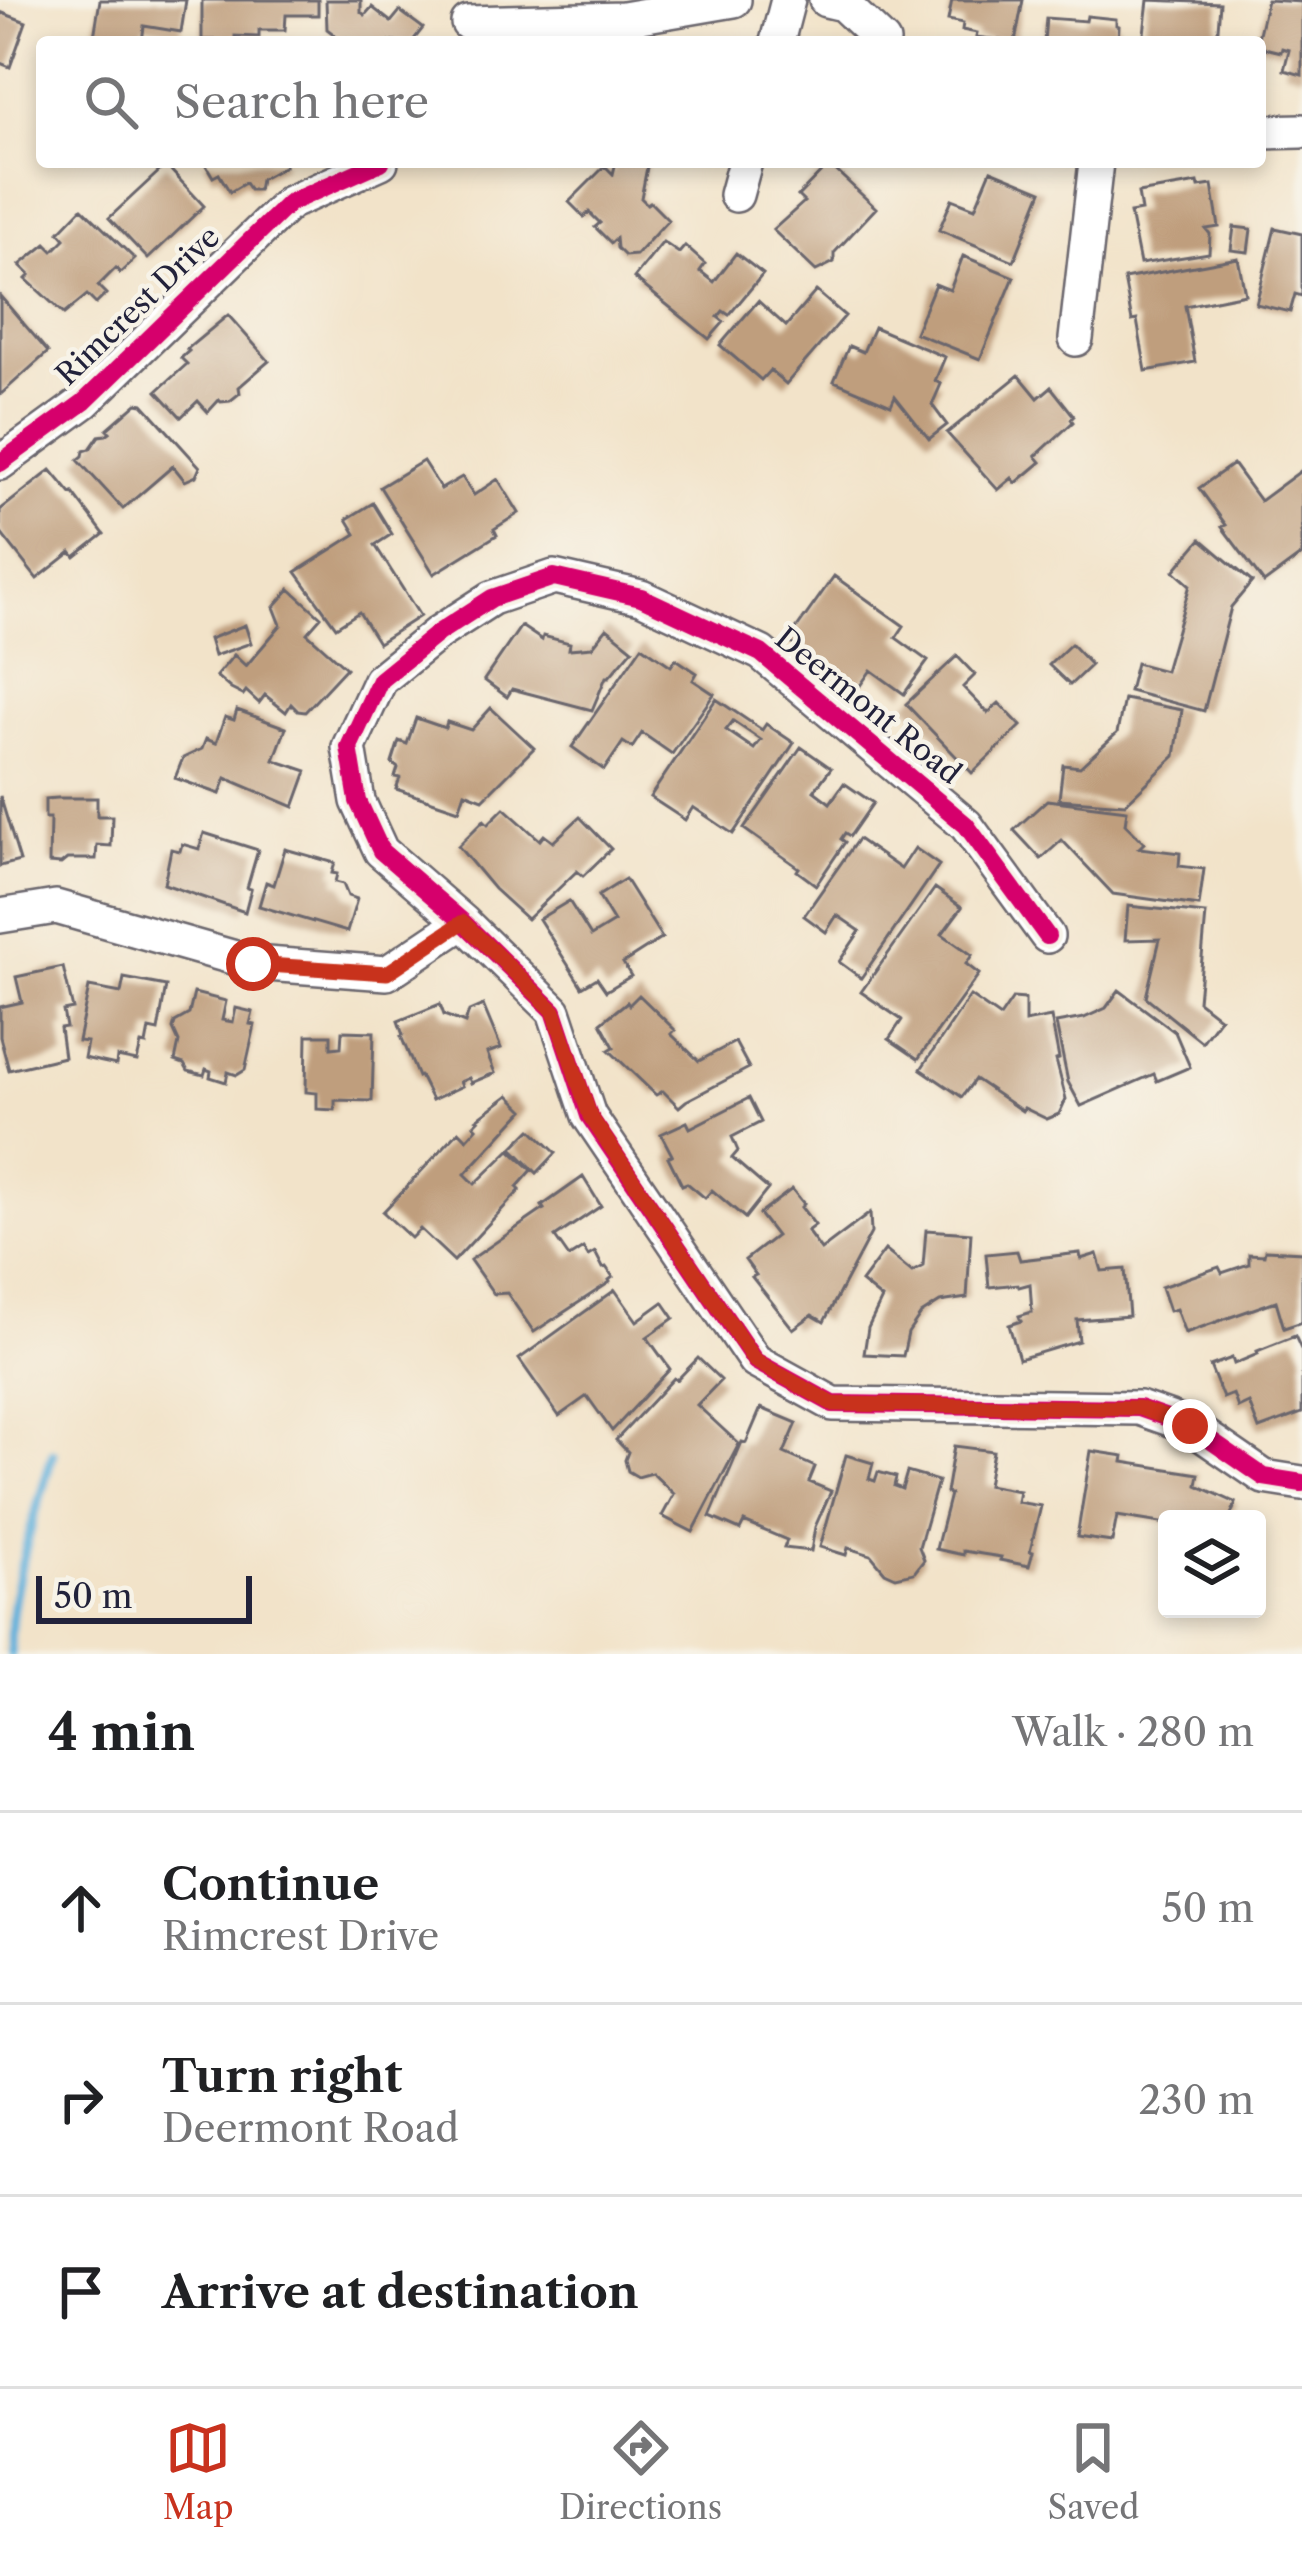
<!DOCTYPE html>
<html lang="en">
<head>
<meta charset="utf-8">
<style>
  body { margin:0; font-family:"Libre Caslon Text",serif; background:#f2f2f2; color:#202124 }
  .controls { position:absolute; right:36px; bottom:36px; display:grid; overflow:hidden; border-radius:12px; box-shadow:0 6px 18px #0003 }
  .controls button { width:108px; height:108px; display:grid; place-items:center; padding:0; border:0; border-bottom:3px solid #e0e0e0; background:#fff; color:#202124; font:60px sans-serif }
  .scale { position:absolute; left:36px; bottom:30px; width:216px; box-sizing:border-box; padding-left:12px; border:6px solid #22223b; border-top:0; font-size:33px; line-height:42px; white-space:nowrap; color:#22223b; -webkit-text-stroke:9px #f7f3e8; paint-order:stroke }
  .stop { position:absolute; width:36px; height:36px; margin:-27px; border:9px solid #c8321e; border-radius:50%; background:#fff }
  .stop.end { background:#c8321e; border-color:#fff; box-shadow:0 3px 12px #0008 }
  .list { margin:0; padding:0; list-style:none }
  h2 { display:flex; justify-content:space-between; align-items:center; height:156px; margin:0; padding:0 48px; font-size:51px }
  h2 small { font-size:39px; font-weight:400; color:#757577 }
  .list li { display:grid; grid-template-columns:78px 1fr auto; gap:36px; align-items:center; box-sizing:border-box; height:192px; padding:0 48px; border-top:3px solid #e0e0e0 }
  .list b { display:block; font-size:45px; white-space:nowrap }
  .list p { margin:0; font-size:39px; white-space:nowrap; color:#757577 }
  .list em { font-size:39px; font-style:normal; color:#757577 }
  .icon { flex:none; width:66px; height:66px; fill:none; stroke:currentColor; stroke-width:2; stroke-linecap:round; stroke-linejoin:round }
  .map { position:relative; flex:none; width:1302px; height:1654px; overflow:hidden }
  .search { position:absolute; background:#fff; box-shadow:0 6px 18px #0003; left:36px; right:36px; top:36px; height:132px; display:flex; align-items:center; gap:30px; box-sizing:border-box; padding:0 42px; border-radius:12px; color:#757577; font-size:45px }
  .sheet { height:732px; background:#fff }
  nav { display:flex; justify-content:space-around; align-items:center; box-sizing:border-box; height:168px; border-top:3px solid #e0e0e0; background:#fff; font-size:33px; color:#757577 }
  nav a { display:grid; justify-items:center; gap:6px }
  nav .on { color:#c8321e }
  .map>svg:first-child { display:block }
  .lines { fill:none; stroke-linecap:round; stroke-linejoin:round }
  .stream { stroke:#61b1dc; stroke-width:9 }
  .building { fill:#bf9e7d; fill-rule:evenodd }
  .minor-casing { stroke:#6b666d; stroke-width:38 }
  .minor { stroke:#fff; stroke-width:33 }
  .cycleway-casing { stroke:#f7f3e8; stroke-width:26 }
  .cycleway { stroke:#d6006c; stroke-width:18 }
  .route { stroke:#c8321e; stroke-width:15 }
  .labels { text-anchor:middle; stroke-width:9; stroke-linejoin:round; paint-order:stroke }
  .street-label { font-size:30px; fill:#22223b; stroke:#f7f3e8 }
</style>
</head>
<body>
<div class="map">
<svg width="1302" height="1654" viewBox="0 0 1302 1654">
  <rect width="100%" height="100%" fill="#f7f3e8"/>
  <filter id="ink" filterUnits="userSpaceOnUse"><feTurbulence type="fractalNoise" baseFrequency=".00833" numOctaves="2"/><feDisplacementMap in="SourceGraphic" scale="24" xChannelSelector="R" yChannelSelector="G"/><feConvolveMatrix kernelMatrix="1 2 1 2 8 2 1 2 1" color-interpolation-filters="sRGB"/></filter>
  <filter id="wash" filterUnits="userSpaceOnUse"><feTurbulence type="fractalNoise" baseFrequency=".004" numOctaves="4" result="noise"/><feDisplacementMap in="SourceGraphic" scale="48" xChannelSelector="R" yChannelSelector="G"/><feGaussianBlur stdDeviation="2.7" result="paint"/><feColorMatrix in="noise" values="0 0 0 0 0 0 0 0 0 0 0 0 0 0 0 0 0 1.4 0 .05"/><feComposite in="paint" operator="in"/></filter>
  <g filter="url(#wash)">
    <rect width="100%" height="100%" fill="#f2e3c9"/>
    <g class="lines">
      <path class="stream" d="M11,1654C5,1599 38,1508 53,1453"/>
    </g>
    <g id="blocks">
      <path class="building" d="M100,0H186L181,32L144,26L142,42L94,37Z
        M202,0H318V15H286L285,30H259V37L235,36V40H202Z
        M326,0H361V12L365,15L372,7L391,22L400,11L423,28L412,42H344L327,29Z
        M952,0H1023L1015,42L976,37L977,33L962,30L963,23L948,20Z
        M1148,0L1220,3L1217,42H1143Z
        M1267,0L1302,2V75L1284,70L1289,50L1282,48L1281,52L1260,47V42H1257Z
        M0,12L26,22L10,67L0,63Z
        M1087,16L1116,19V25L1119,26L1118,42H1044L1046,18L1086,21Z
        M204,162H283L285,166L260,180L258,190H250L245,183L230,192L219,174L213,177Z
        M616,162H648L641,198L647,204L650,202L668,220L636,255L625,256L617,248L616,238L611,243L595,227L600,223L589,212L584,217L569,202L605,166L613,174Z
        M829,164L876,208L834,253V262L816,271L773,230L804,202L798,196Z
        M166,165L204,206L148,259L109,218Z
        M991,170L1042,191L1014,261L939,230L952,199L975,208Z
        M1198,183L1199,187L1212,185L1219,227L1206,229L1210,234L1209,253L1140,264L1130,213L1141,211L1138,193Z
        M82,208L135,259L120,273L116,268L98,286L106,294L96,304L87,295L64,314L26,279L30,275L20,265L46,244L53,251L65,239L59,232Z
        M1234,227L1251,229L1248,252L1231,250Z
        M1275,228L1302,234V296L1295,294L1290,312L1256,304Z
        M663,242L679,253L685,246L705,264L700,271L714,282L736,253L763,274L729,315L723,311L718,317L724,322L709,339L634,278Z
        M963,256L1014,277L980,359L915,333L935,284L950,290Z
        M1238,258L1245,294L1185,306L1195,362L1146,371L1137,320L1132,321L1124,279Z
        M816,291L845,316L786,384L770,370L761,380L720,345L758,301L786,326Z
        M0,296L48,352L0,395Z
        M228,315L269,361L239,387L240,393L230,401L221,402L219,400L208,412L198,401L181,417L157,391L187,364L181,358L189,351L187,349Z
        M874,327L945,357L935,381L941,384L932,405L947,425L929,439L895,396L891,405L834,381L849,346L863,352Z
        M1019,375L1038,398L1051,387L1074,416L1071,419L1073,422L1036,456L1041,462L1016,483L1012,478L998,490L947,433Z
        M137,403L143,404L200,467L196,476L185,481L173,466L123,509L78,460L83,456L84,451L90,449L99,436L106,435L110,432L107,429Z
        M423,461L441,489L462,477L474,495L498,479L519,513L494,529L497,535L434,574L380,487Z
        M1233,464L1260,501L1302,470V555L1264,583L1222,527L1226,525L1199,488Z
        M51,470L71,494L73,493L104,534L75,557L71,552L37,579L0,532V510Z
        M373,503L392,534L375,545L420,616L378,643L359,612L336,627L296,572L356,534L347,519Z
        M1201,539L1252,582L1231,607L1204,711L1129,691L1136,663L1165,671L1190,585L1174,571Z
        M834,576L904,626L896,638L928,661L904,694L871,670L857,690L788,641Z
        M290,589L321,617L307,633L346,668L305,712L298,711L291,704L286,712L265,695L259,703L246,691L243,695L231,689L216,676L234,655L246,666L281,625L274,607Z
        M245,625L251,643L214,656L209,639Z
        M521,626L542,640L543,636L570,643L569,649L592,647L607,628L633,649L609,677H606L592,710L512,689L507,697L484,680Z
        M1071,644L1091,665L1070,685L1049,665Z
        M642,646L671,666L676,659L697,673L693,680L714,694L672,754L642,733L632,748L623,742L604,770L572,747Z
        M957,656L975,675L963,687L988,713L999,703L1021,726L972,773L906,704Z
        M716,699L762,730L766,724L794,743L733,834L693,807L685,820L650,797ZM733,721L761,740L754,749L726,730Z
        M1124,699L1182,710L1175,756L1125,804L1059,799L1063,765L1080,767L1117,733Z
        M491,708L534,748L483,799L465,792L459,810L396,789L400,778L395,777L398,768L392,763L399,741L407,744L416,718L445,728L447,722L471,730Z
        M237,710L286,728L274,760L307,771L294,807L226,778L220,794L175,778L183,758L202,749L206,739L216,743L225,717L234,720Z
        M801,747L831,768L814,791L830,803L844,783L873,803L850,836L845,833L841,839L845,842L816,885L797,871L799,868L744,829Z
        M0,796L20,861L0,866Z
        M58,798H97V816H112L111,846L97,845L96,859H67L61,864L49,863L50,818H45V799Z
        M1047,800L1127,810L1125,824L1144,843L1139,848L1180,853L1179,866L1204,869L1199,906L1113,894L1062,840L1041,859L1014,830Z
        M504,808L540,840L544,835L553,842L580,817L611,849L583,876L577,871L527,919L494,889L458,846L484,820L488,824Z
        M204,833L258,850L247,888L251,889L245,912L164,884L171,849L180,851L182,844L199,849Z
        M858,839L901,869L915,848L939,865L861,978L839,962L860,931L837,915L826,932L804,916Z
        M285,849L335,863L332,873L337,874L335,882L343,884L348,896L357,899L347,932L259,906L266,882L274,885Z
        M625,879L662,938L623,963L631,976L606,991L597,978L582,987L539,919L569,901L591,936L614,922L598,896Z
        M935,888L962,907L942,934L972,955L966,964L979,974L918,1059L889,1039L902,1020L861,992Z
        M1128,906L1206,914L1198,1001L1220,1018L1202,1042L1146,997L1160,939L1125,940Z
        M63,967L73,1009L63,1011L66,1027L60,1028L64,1057L9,1070L0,1037V1007L22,1002L16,977Z
        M124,978L166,986L158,1031L149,1029L146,1045L141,1044L137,1061L117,1057L116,1065L84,1058L87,1042L78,1041L89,987L121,993Z
        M1119,990L1175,1032L1190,1067L1157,1081L1154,1074L1081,1106L1068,1082L1056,1023L1084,1018L1106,1008Z
        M194,993L226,1001L222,1020L233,1022L236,1008L253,1012L250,1024L255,1025L245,1070L237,1075L228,1072L226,1082L210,1077L211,1071L206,1069L204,1075L188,1071L184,1064L175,1061L179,1042L173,1029L175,1022L189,1014Z
        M639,995L675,1030L671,1034L699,1061L735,1042L749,1068L686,1101L679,1107L663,1091L656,1095L609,1050L614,1047L601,1023L627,1002L629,1005Z
        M970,996L1000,1017L1013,998L1025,999V1022L1051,1017L1059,1059L1056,1060L1066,1099L1059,1114L1047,1119L1024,1108L1022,1111L975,1079L962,1097L921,1069Z
        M440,1004L444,1015L465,1023L469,1011L483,1005L501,1048L487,1053L495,1073L471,1083L469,1078L460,1082L462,1086L432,1100L420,1076L418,1077L401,1036L403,1035L398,1021Z
        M342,1031L374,1032L372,1101L335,1100V1110L317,1109V1093L306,1092L307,1035H331V1048L341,1047Z
        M509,1095L524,1110L465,1174L475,1184L510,1150L532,1170L517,1187L520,1190L454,1261L420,1229L411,1238L383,1212L459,1131L467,1139L477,1128L474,1125L479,1120L477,1119Z
        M749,1098L761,1122L732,1137L738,1151L732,1158L768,1189L745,1218L712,1190L705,1198L687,1183L682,1185L668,1157L672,1155L661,1134L687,1122L690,1128Z
        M531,1129L556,1153L537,1173L512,1148Z
        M583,1177L601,1206L555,1237L569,1257L583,1248L588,1256L595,1252L603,1268L606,1267L613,1277L609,1280L610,1282L534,1332L507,1293L494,1294L470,1260L544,1209L542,1206Z
        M792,1189L804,1204L801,1207L815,1225L807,1231L821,1250L870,1213L871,1233L824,1322L812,1315L793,1329L752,1277L756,1275L745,1260L776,1236L759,1214Z
        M926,1230L971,1233L967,1298L940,1302L921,1314L908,1333L903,1356L864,1354L868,1328L882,1299L861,1282L885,1250L912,1272L923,1266Z
        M1265,1250L1302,1252V1322L1284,1328L1276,1301L1185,1333L1176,1309L1169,1311L1161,1287L1219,1267L1222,1273L1249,1264V1254L1264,1255Z
        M1017,1251L1020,1260L1080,1253L1081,1259L1097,1254L1102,1271L1125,1269L1129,1316L1077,1320L1079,1341L1019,1359L1009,1325L1021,1321L1019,1316L1032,1312L1030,1284L1019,1287L1018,1284L989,1287L986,1254Z
        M615,1290L637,1321L663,1302L674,1318L647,1337L670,1369L612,1431L587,1396L559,1416L519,1359Z
        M1295,1336L1302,1351V1413L1259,1429L1249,1403L1238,1408L1233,1394L1223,1398L1210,1366L1232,1358L1234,1364L1258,1354L1257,1351Z
        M698,1358L721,1380L697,1405L739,1444L693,1532L662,1516L674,1494L652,1473L638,1477L628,1471L625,1460L628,1452L616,1440L674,1378L677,1380Z
        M761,1408L797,1423L784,1453L815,1467L809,1482L831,1491L815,1527L811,1551L784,1548L787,1540L744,1522L740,1530L710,1517L742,1442L746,1443Z
        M954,1446L993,1451L987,1485L1019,1491L1017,1502L1041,1506L1030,1551L1033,1552L1029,1566L1000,1560L1001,1557L963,1551V1555L936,1549L950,1494L946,1493Z
        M1091,1451L1124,1456L1123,1462L1199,1474L1197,1485L1236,1503L1229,1519H1167V1524L1117,1516L1112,1542L1077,1537Z
        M846,1455L873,1463L869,1479L875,1481L878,1472L896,1477L894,1486L902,1489L907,1472L938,1481L919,1547L924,1560L914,1573L896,1577L885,1572L871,1555L848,1548L846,1555L820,1547Z"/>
    </g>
  </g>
  <g filter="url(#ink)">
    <use href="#blocks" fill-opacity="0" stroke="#6b666d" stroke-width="3"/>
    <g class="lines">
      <g class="minor-casing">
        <path id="minor" d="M826,0L843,4L883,42
          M468,23L623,19L734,0
          M777,42L788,0
          M1260,132L1302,131
          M736,195L745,162
          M1076,339L1096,162
          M0,463L84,402L289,203L381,162
          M0,916L56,907L253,963L387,973L463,922
          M1047,936L966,825L761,653L641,597L554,577L492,598L438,633L380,680L349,747L358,801L381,851L463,922L554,1011L589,1116L755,1361L833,1404L1139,1408L1190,1426L1264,1477L1302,1483"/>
      </g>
      <use href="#minor" class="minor"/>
      <g class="cycleway-casing">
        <path id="cycleway" d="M0,463L84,402L289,203L381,162
          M1047,936L966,825L761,653L641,597L554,577L492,598L438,633L380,680L349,747L358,801L381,851L463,922L554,1011L589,1116L755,1361L833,1404L1139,1408L1190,1426L1264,1477L1302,1483"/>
      </g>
      <use href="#cycleway" class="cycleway"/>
    </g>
  </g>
  <g class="lines" filter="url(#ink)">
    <path class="route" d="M253,964L387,973L463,922L554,1011L590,1116L755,1361L833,1404L1139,1408L1190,1426"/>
  </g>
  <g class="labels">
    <g class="street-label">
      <text transform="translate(138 306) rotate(-44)" y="10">Rimcrest Drive</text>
      <text transform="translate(868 706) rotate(39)" y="10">Deermont Road</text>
    </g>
  </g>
</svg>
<div class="controls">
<button><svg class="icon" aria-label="layers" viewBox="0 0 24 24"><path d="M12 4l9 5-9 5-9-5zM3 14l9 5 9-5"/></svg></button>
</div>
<div class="scale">50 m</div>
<div class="stop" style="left:253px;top:964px"></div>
<div class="stop end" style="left:1190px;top:1426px"></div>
<div class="search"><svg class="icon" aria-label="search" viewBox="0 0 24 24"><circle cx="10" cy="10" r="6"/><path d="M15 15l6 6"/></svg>Search here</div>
</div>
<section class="sheet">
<h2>4 min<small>Walk · 280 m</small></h2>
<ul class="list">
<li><svg class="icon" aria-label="ahead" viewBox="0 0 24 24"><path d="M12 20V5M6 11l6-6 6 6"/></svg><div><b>Continue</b><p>Rimcrest Drive</p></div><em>50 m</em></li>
<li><svg class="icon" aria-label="right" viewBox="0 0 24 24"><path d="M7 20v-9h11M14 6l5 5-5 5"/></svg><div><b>Turn right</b><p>Deermont Road</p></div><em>230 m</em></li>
<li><svg class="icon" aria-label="arrive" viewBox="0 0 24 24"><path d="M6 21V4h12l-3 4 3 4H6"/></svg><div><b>Arrive at destination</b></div></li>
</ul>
</section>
<nav>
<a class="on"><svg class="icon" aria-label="map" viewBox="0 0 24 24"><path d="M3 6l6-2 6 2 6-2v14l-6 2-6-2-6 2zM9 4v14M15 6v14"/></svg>Map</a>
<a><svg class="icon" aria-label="directions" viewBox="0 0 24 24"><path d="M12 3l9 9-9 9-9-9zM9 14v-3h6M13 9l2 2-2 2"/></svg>Directions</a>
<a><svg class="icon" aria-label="saved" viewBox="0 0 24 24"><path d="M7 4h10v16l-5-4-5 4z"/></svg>Saved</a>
</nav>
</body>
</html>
